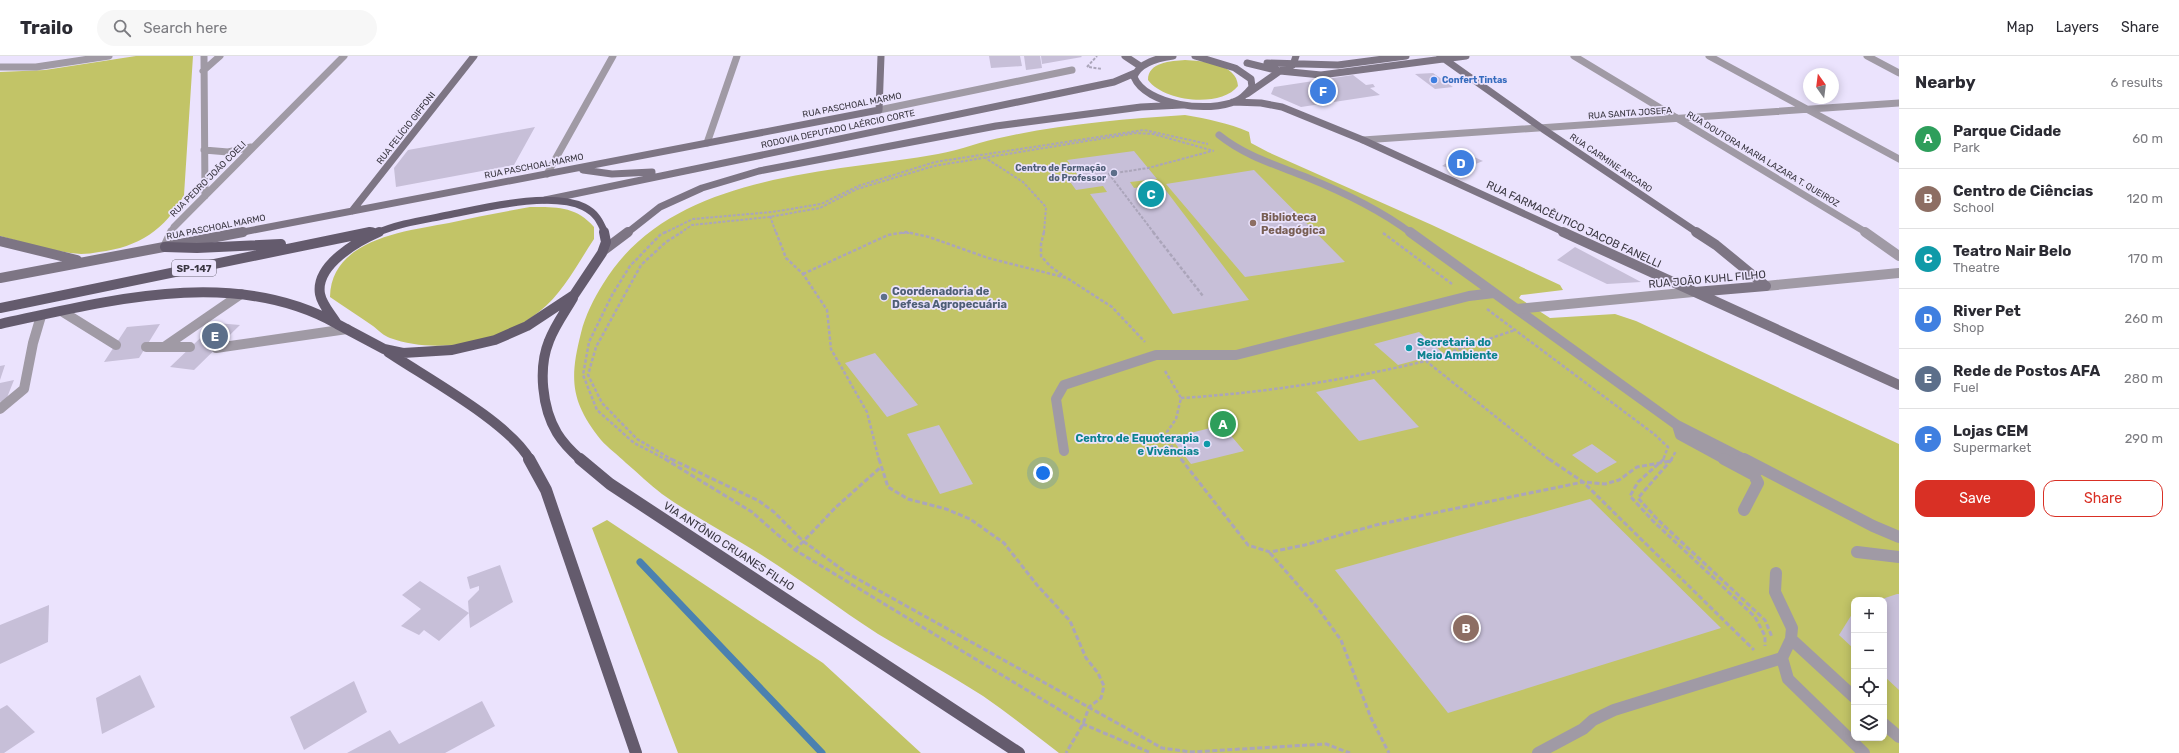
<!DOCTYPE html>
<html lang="en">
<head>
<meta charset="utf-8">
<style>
  body { margin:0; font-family:Rubik,sans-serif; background:#f7f7f7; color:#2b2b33 }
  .controls { position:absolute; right:12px; bottom:12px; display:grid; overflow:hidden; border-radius:8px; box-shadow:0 2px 10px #0003 }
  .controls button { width:36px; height:36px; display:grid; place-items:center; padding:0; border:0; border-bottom:1px solid #e1e1e2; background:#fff; color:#2b2b33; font:20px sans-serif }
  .compass { position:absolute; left:1803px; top:12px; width:36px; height:36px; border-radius:50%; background:#fff; box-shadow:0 2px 10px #0003; rotate:346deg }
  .you { position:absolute; left:1043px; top:417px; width:14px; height:14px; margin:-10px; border:3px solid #fff; border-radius:50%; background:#1a73e8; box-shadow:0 0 0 6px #1a73e833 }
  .badge { display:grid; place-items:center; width:26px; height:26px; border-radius:50%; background:#d93025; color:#fff; font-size:13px; font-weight:700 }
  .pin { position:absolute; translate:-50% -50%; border:2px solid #fff; box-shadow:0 1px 4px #0006 }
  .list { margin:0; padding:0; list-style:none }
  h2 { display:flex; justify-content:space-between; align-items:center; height:52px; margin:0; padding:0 16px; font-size:17px }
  h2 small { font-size:13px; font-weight:400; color:#7c7c81 }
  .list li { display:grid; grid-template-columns:26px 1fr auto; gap:12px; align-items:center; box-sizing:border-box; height:60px; padding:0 16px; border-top:1px solid #e1e1e2 }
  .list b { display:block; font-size:15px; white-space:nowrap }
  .list p { margin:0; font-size:13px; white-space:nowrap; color:#7c7c81 }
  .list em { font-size:13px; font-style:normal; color:#7c7c81 }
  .actions { display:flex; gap:8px; padding:12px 16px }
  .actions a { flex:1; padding:9px 0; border:1px solid #d93025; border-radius:12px; text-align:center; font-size:14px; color:#d93025 }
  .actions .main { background:#d93025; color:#fff }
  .icon { flex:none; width:22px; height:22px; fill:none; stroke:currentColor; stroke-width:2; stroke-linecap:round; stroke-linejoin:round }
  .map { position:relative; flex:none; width:1899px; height:697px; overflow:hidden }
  header { display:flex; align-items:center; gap:24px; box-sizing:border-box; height:56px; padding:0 20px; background:#fff; border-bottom:1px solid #e1e1e2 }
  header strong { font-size:19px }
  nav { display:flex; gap:22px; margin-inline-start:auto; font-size:14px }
  .search { width:280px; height:36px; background:#f7f7f7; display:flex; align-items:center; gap:10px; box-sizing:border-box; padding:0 14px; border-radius:22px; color:#7c7c81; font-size:15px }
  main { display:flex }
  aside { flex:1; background:#fff }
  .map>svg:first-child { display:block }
  .green { fill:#c2c467; fill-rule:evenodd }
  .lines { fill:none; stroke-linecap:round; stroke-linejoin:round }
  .stream { stroke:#4b81b0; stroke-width:7 }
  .building { fill:#c7bfd8 }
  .path-far2 { stroke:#aba5ba; stroke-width:2; stroke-dasharray:3 1.5; stroke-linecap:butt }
  .path-far1 { stroke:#aba5ba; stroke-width:2.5; stroke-dasharray:3.5 2; stroke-linecap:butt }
  .path { stroke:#aba5ba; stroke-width:3; stroke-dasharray:5 2.5; stroke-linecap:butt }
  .lane-far2 { stroke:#a09aa5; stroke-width:7 }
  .lane-far1 { stroke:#a09aa5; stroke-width:10 }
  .lane { stroke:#a09aa5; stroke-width:12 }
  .street-far1 { stroke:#a09aa5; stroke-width:7 }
  .street { stroke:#a09aa5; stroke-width:10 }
  .secondary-far1 { stroke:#7d7584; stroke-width:7 }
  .secondary { stroke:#7d7584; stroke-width:10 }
  .primary-far2 { stroke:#645b6d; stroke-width:7 }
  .primary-far1 { stroke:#645b6d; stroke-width:10 }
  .primary { stroke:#645b6d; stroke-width:12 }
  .shop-dot { fill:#3f7fe0; stroke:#ebe3fd; stroke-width:1.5 }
  .service-dot { fill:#5c6f8a; stroke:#ebe3fd; stroke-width:1.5 }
  .education-dot { fill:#8d6e63; stroke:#ebe3fd; stroke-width:1.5 }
  .culture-dot { fill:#0f9aa8; stroke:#ebe3fd; stroke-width:1.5 }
  .labels { text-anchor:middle; stroke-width:3.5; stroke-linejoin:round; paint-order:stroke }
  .far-shop-label { font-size:9px; font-weight:bold; fill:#366cbe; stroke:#ebe3fd; text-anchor:start }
  .far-street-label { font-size:9px; fill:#3a3741; stroke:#ebe3fd }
  .far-service-label { font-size:9px; font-weight:bold; fill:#4e5e75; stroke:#ebe3fd; text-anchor:end }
  .shield { fill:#ebe3fd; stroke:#6f6b79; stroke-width:1 }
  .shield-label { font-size:10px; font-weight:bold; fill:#3a3741 }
  .education-label { font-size:11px; font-weight:bold; fill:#785e54; stroke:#ebe3fd; text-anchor:start }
  .street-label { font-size:11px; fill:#3a3741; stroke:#ebe3fd }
  .service-label { font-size:11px; font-weight:bold; fill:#4e5e75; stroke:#ebe3fd; text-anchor:start }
  .culture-label { font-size:11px; font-weight:bold; fill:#0d838f; stroke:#ebe3fd; text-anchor:start }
</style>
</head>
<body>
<header>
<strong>Trailo</strong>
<div class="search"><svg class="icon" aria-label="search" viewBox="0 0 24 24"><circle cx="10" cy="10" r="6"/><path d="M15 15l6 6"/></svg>Search here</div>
<nav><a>Map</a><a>Layers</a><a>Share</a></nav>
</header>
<main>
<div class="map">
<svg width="1899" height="697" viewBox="0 0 1899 697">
  <rect width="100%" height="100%" fill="#ebe3fd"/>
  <path class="green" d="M136,0H193L184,139C165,174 139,191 99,196C93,197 87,198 81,198C53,196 26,187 0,180V16L45,14Z
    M1185,4C1202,5 1237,7 1238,30C1221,52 1164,46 1148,24C1148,6 1171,5 1185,4Z
    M1185,59C1208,63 1228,67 1249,76L1251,87L1268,96L1432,169L1560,229L1563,234L1521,239L1519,242L1550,262L1615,258L1636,265L1899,388V697H1059C1034,678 1009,658 983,640C949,618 913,599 878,578C838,552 800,523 760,498C728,478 693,460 662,438C650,429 638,417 626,407C618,399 608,392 601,384C571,346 569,324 581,277C585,260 594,242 603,228C670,117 825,118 938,98C961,94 982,85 1004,81C1063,68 1125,63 1185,59ZM1854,544H1884V682H1854Z
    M530,151C556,151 576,150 594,171V183C578,207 563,237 540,255C501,287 437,299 390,282C384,280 378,274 373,270C359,260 344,251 330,241C331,183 406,175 449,167C476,161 503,156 530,151Z
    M607,464L823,607L921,697H678L592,472Z"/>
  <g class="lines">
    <path class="stream" d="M640,506L822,697"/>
  </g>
  <path class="building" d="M989,0H1020L1022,10L991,12Z
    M1024,0H1040L1042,12L1026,14Z
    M1041,0H1081L1082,1L1042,8Z
    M1433,17L1453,31L1435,33L1415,18Z
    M1353,19L1366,29L1373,28L1375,31L1370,32L1380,39L1301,51L1271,38L1274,31Z
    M535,71L514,109L396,131L394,112L408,94Z
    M1134,95L1157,123L1130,126L1134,132L1161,128L1249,244L1173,258L1090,138L1107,136L1103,130L1076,134L1068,123L1079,121L1067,104Z
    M1463,96L1483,105L1458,115L1442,110Z
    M1254,114L1345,206L1245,221L1166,128Z
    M1575,191L1641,226L1607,228L1557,204Z
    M216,267L240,269L194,314L170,311Z
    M160,268L139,302L104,306L127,271Z
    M1419,276L1443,297L1398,309L1374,288Z
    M875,297L918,349L887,361L845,307Z
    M5,309L0,324V310Z
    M1374,323L1419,371L1359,385L1316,336Z
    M14,324L6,344L0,346V327Z
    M939,369L973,428L940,438L907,378Z
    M1222,369L1244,395L1191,408L1171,382Z
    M1592,388L1617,406L1597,417L1572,399Z
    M1590,443L1721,572L1448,657L1335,514Z
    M500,509L513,546L470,572L468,545L479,534V530L470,533L467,521Z
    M420,525L469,557L439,585L424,574L419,579L401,570L421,553L402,539Z
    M1897,538H1899V634L1884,620V544H1879Z
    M49,549L48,586L0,608V569Z
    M1854,555V593L1839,579Z
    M140,619L155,651L102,678L96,642Z
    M354,625L367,656L304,694L290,661Z
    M482,645L495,670L445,697H347L390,674L399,688Z
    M7,649L35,676L4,697H0V653Z"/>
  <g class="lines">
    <path class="path-far2" d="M1087,11L1097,0
      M1089,11L1102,13
      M984,101L1023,126L1046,151L1044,177
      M770,160L776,177
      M664,177L693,163L772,156L821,148L858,130L935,106L1144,74L1208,88
      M680,177L692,169L769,161L820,152L857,133L934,110L1136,77L1153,78L1214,95
      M902,177H909
      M1154,177L1109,118L1148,112L1212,95"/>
    <path class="path-far1" d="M666,176L661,178L630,210L612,239L589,286L583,319L597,354L634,387L667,404
      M776,176L786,202L803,218L827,254L831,293L867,356L879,404
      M1044,176L1041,188V200L1050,210L1065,221
      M1153,176L1203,240
      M1383,177L1452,228
      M803,218L888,179L906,176L929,181L988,202L1067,222L1112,251L1145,286
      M1487,253L1654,378L1668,391L1663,404
      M1427,304L1515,274
      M1165,315L1181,342L1176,363L1167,376L1172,391L1182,404
      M1181,342C1264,337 1345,324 1426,305L1550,404
      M673,404L637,383L602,347L588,319L596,291L641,209L666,186L682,176
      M1671,404L1676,395"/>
    <path class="path" d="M665,403L752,456L795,494L1083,668L1151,697
      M671,403L759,445L774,456L803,485L847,517L1162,692L1191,696L1326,688L1350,697
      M879,403L888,431L908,443L946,453L970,463L1004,487L1037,529L1070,565L1086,602L1098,617L1104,630L1101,642L1089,651L1083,668L1066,697
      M1181,403L1248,489L1270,496L1305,489L1376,469L1583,426L1754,594
      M1549,403L1583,426L1605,428L1619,424L1637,411L1671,405
      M1664,403L1638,426L1630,440L1653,465L1755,561L1765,580V590
      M1672,403L1638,442L1658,464L1765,564L1772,581
      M795,494L836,451L881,411
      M1270,497L1317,551L1341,584L1371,662L1389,697"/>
    <path class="lane-far2" d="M879,54L1072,14
      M1219,79C1245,100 1276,109 1306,121C1343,136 1379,153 1411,177"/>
    <path class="lane-far1" d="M1410,176L1677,369L1746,404
      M63,256L116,289
      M146,291H190
      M164,291L241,238
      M216,292L347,273
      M0,353L24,333L33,287L41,260
      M1677,369L1680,379L1726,404
      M1064,395L1056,343L1064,329L1156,299H1236L1469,240L1494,237"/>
    <path class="lane" d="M1724,403L1754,419L1758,427L1744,454
      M1744,403L1873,470L1899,481
      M1857,496L1899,501
      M1776,517L1775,536L1792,572L1791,583L1782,602L1788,623L1864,697
      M1791,583L1854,641
      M1884,668L1899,681
      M1538,697L1583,673L1593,664L1614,654L1782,602"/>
    <path class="street-far1" d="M204,0L205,140
      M1574,0L1867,177
      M1709,0L1899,103
      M1867,0L1899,17
      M0,11H36L109,0
      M203,15L220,0
      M1363,84L1899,47
      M707,87L737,0
      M204,94L228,96L251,91
      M547,118L613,0
      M171,177L174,171L344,0"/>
    <path class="street" d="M1865,176L1899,200
      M165,191L172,176
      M1766,230L1899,217
      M1517,253L1693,236"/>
    <path class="secondary-far1" d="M1125,0L1140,10
      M1173,0C1159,2 1139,6 1134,21C1146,50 1210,57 1236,45C1243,42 1247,37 1252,31L1251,23L1235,12L1195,0
      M1440,0L1543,73L1698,177
      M1247,7L1280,15L1321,19L1466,0
      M1267,7L1338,9L1406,0
      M1247,38L1280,15L1293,9L1296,0
      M1233,46L1261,47L1282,51L1363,84L1566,177
      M583,114L612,118L652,116
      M545,144L1114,26L1135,17
      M352,155L474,0
      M238,177L879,54L881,0
      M627,177L660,151L702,132L759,115L996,70L1141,51L1182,49"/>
    <path class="secondary" d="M1563,176L1899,329
      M1696,176L1716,189L1766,230
      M0,185L77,204
      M604,194L628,176
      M0,222L243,176
      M1695,236L1766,230"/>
    <path class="primary-far2" d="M365,177L373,175
      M377,177C400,167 424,164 448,159C484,152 550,135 584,151C596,157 600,165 605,177"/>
    <path class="primary-far1" d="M165,191L197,192L281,188
      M573,242C565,256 555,269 549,285C538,312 542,352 557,377C563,387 572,396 581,404
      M0,252L370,176
      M0,268C107,245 235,210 337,268
      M337,268L384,293L403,297L452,294L495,284L527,270L574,239L602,197L606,186L604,176
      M337,268C331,258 322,249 320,238C315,209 358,185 379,176
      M388,296C425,321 510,367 530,404"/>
    <path class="primary" d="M529,403L546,434L636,697
      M580,403L610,428L1019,697"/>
  </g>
  <circle class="shop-dot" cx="1434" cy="24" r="4"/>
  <g class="service-dot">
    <circle cx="1114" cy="117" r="4"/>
    <circle cx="884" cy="241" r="4"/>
  </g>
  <circle class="education-dot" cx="1253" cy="167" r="4"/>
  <g class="culture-dot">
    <circle cx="1409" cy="292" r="4"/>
    <circle cx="1207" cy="388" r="4"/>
  </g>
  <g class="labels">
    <g class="far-shop-label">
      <text x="1442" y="27">Confert Tintas</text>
    </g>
    <g class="far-street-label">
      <text transform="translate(852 49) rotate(-11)" y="3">RUA PASCHOAL MARMO</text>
      <text transform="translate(1630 57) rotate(-4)" y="3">RUA SANTA JOSEFA</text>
      <text transform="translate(406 72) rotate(-52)" y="3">RUA FELÍCIO GIFFONI</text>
      <text transform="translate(838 73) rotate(-12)" y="3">RODOVIA DEPUTADO LAÉRCIO CORTE</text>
      <text transform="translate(1763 103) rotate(31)" y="3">RUA DOUTORA MARIA LAZARA T. QUEIROZ</text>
      <text transform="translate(1611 107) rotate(34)" y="3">RUA CARMINE ARCARO</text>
      <text transform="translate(534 110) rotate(-11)" y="3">RUA PASCHOAL MARMO</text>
      <text transform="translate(208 123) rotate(-45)" y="3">RUA PEDRO JOÃO COELI</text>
      <text transform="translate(216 171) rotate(-11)" y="3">RUA PASCHOAL MARMO</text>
    </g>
    <g class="far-service-label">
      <text x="1106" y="115">Centro de Formação<tspan x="1106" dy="10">do Professor</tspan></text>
    </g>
    <rect class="shield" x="172" y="204" width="44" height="16" rx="3"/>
    <g class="shield-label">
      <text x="194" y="216">SP-147</text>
    </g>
    <g class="education-label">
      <text x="1261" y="165">Biblioteca<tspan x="1261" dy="13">Pedagógica</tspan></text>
    </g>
    <g class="street-label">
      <text transform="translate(1574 168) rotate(25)" y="4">RUA FARMACÊUTICO JACOB FANELLI</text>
      <text transform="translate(1707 223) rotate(-5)" y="4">RUA JOÃO KUHL FILHO</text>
      <text transform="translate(729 490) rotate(33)" y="4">VIA ANTÔNIO CRUANES FILHO</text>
    </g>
    <g class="service-label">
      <text x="892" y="239">Coordenadoria de<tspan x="892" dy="13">Defesa Agropecuária</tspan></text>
    </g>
    <g class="culture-label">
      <text x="1417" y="290">Secretaria do<tspan x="1417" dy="13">Meio Ambiente</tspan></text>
      <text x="1199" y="386" text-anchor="end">Centro de Equoterapia<tspan x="1199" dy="13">e Vivências</tspan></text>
    </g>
  </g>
</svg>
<div class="controls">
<button>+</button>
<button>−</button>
<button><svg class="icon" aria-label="locate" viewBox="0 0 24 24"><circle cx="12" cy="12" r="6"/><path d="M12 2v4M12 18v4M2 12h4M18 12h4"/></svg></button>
<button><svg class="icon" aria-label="layers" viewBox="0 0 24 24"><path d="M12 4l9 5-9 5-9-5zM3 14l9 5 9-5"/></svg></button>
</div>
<svg class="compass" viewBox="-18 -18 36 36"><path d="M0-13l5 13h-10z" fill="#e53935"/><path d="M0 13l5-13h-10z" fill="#7c7c81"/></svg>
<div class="you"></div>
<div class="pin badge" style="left:1223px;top:368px;background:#2e9e5b">A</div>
<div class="pin badge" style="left:1466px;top:572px;background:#8d6e63">B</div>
<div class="pin badge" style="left:1151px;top:138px;background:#0f9aa8">C</div>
<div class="pin badge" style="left:1461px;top:107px;background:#3f7fe0">D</div>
<div class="pin badge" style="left:215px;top:280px;background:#5c6f8a">E</div>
<div class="pin badge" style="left:1323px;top:35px;background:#3f7fe0">F</div>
</div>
<aside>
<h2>Nearby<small>6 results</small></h2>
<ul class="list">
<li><span class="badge" style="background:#2e9e5b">A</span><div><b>Parque Cidade</b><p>Park</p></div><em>60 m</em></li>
<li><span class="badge" style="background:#8d6e63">B</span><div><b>Centro de Ciências</b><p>School</p></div><em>120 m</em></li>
<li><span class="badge" style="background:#0f9aa8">C</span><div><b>Teatro Nair Belo</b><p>Theatre</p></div><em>170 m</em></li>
<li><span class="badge" style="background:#3f7fe0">D</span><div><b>River Pet</b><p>Shop</p></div><em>260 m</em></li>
<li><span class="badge" style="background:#5c6f8a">E</span><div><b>Rede de Postos AFA</b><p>Fuel</p></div><em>280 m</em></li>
<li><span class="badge" style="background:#3f7fe0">F</span><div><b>Lojas CEM</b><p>Supermarket</p></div><em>290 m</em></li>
</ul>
<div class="actions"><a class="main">Save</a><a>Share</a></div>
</aside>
</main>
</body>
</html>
